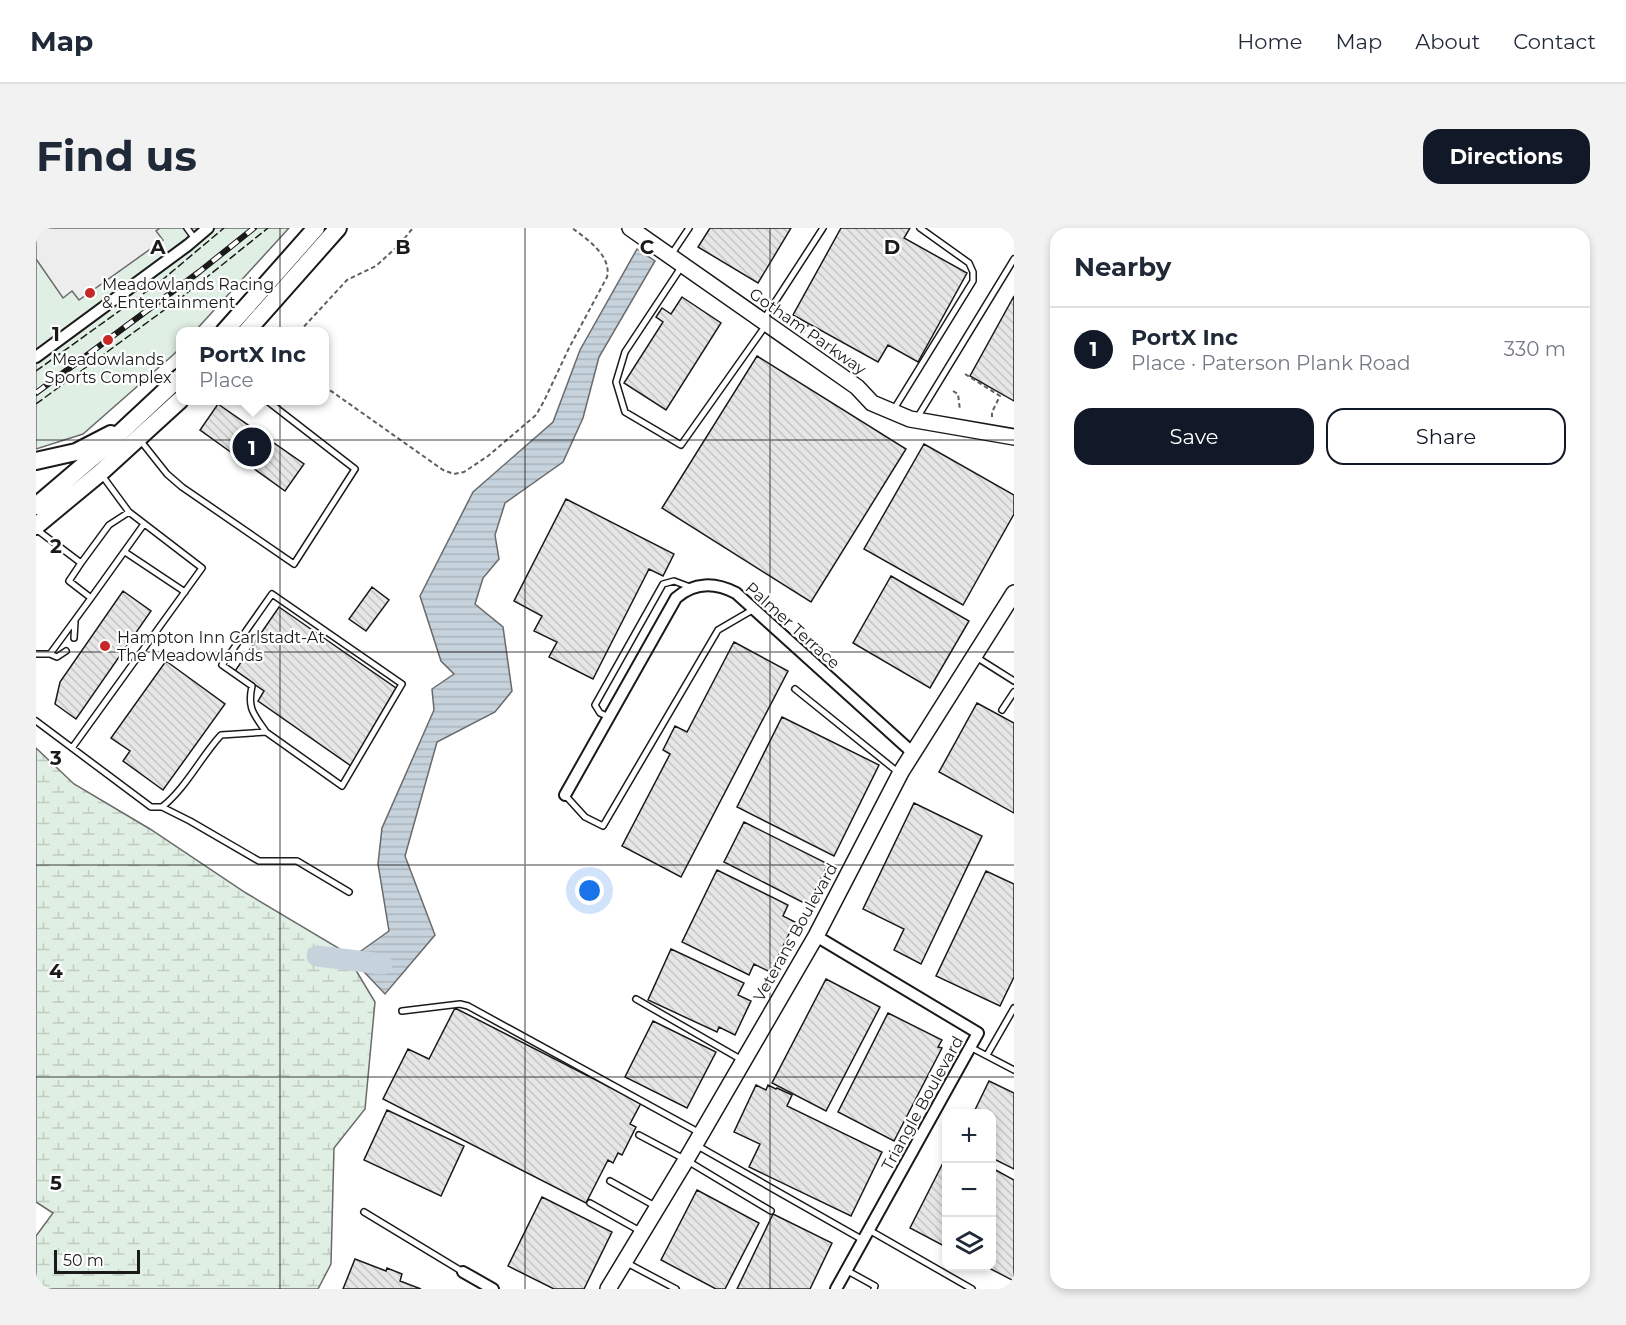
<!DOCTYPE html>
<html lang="en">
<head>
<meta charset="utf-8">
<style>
  body { margin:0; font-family:Montserrat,sans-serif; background:#f2f2f3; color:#1f2937 }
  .controls { position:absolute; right:18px; bottom:18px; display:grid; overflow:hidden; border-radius:12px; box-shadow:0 3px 9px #0003 }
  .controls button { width:54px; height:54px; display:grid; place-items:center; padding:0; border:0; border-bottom:2px solid #e0e1e3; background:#fff; color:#1f2937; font:30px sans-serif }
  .scale { position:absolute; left:18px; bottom:15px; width:86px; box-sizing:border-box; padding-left:6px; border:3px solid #1a1a1a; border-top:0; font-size:16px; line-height:21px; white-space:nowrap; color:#1a1a1a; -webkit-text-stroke:4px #fff; paint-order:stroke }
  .you { position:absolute; left:554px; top:663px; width:21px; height:21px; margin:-15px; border:4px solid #fff; border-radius:50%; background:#1a73e8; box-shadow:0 0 0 9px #1a73e833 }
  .badge { display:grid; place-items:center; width:39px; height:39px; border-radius:50%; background:#111827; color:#fff; font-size:20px; font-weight:700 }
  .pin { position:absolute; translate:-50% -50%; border:3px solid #fff; box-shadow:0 2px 6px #0006 }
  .popup { position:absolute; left:140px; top:99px; width:153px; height:78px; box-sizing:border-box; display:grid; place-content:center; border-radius:12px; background:#fff; filter:drop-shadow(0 2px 4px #0005); font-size:20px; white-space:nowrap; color:#747a83 }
  .popup b { font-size:22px; color:#1f2937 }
  .popup::after { content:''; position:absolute; left:50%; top:100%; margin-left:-12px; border:12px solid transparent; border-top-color:#fff }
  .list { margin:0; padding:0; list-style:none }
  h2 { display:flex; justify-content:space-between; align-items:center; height:78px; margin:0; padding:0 24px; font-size:26px }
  h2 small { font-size:20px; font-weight:400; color:#747a83 }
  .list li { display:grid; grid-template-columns:39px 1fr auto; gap:18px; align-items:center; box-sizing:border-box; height:84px; padding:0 24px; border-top:2px solid #e0e1e3 }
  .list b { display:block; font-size:22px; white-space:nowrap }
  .list p { margin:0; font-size:20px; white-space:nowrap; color:#747a83 }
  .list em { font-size:20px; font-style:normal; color:#747a83 }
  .actions { display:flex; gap:12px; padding:18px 24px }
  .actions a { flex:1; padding:14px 0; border:2px solid #111827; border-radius:18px; text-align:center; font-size:21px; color:#111827 }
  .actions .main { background:#111827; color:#fff }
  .icon { flex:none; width:33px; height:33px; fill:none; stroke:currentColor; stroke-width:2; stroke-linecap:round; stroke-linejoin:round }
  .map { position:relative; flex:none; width:978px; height:1061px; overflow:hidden; border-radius:18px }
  header { display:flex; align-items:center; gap:36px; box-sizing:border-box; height:84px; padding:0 30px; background:#fff; border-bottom:2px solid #e0e1e3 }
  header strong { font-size:28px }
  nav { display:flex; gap:33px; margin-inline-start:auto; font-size:21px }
  .intro { display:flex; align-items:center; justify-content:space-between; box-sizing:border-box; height:144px; padding:0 36px }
  h1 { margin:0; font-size:42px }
  .button { padding:15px 27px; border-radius:18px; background:#111827; color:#fff; font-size:21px; font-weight:700 }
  main { display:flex; gap:36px; padding:0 36px }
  aside { flex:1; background:#fff; border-radius:18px; box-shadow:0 3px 9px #0003 }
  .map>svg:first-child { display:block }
  .wetland { fill:url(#wetland-marsh); stroke:#6a6a6a; stroke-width:1.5 }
  .garden { fill:#e0efe3; stroke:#6a6a6a; stroke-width:1.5 }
  .parking { fill:#ededed; stroke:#6a6a6a; stroke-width:1.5 }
  .water { fill:url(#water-rules); stroke:#6a6a6a; stroke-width:1.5 }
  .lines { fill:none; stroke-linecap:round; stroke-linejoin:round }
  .river { stroke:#c6d2dc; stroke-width:21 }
  .building { fill:url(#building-back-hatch); stroke:#1a1a1a; stroke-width:1.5 }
  .lane-casing { stroke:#1a1a1a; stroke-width:8 }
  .street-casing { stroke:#1a1a1a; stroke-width:14 }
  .secondary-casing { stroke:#1a1a1a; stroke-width:18 }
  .primary-casing { stroke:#1a1a1a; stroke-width:20 }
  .path { stroke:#5f5f5f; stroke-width:2; stroke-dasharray:4.5 3; stroke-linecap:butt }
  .lane { stroke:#fff; stroke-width:5 }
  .street { stroke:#fff; stroke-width:10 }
  .secondary { stroke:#fff; stroke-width:15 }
  .primary { stroke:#fff; stroke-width:16 }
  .rail-casing { stroke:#1a1a1a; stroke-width:6 }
  .rail { stroke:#fff; stroke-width:4; stroke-dasharray:11; stroke-linecap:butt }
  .fence { stroke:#1a1a1a; stroke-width:1.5; stroke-dasharray:8 3; stroke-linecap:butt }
  .grid { fill:none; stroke:#1a1a1a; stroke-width:1.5; stroke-opacity:0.55 }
  .poi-dot { fill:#c62828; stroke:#fff; stroke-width:2 }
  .labels { text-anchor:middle; stroke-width:4.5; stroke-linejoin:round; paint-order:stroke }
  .poi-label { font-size:16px; fill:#1a1a1a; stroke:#fff; text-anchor:start }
  .street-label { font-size:16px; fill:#1a1a1a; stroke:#fff }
  .grid-label { font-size:20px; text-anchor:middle; font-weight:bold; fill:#1a1a1a; stroke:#fff; stroke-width:4.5; stroke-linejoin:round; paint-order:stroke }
</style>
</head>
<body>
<header>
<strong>Map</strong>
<nav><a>Home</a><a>Map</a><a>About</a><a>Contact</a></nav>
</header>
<div class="intro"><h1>Find us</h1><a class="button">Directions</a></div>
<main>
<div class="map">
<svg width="978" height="1061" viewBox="0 0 978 1061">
  <defs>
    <pattern id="wetland-marsh" width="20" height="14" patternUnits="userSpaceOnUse" patternTransform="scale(1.5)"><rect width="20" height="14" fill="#e0efe3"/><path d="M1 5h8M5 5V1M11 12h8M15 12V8" fill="none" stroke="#c0ccc2"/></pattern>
    <pattern id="water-rules" width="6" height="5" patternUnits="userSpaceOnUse" patternTransform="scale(1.5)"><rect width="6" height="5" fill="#c6d2dc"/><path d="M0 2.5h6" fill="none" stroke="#aab4bc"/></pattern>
    <pattern id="building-back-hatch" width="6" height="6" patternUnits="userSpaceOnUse" patternTransform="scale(1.5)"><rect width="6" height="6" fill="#e6e6e6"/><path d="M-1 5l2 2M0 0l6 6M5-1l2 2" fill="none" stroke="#c5c5c5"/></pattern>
  </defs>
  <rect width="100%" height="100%" fill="#fff"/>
  <path class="wetland" d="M0,520L38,556L114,601L210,665L309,724L339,774L329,881L298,920L295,1036L282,1061H0V1008L17,985L0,974Z"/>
  <path class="garden" d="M0,0H253L159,103L144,104V120L137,127L47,206L0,221Z"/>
  <path class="parking" d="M0,0H124L120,3L127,12L43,72L36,63L27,70L0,31Z"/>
  <path class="water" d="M601,21L619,33L563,129L547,190L527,234L469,275L459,307L463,331L447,350L439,376L467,399L476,463L459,484L401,514L369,628L399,707L349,766L315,730L353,703L342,636L346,600L398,482L396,461L418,446L405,433L384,368L437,264L517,194L544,122Z"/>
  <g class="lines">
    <path class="river" d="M281,728L346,736"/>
  </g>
  <path class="building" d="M674,0H755L722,55L662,19Z
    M805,0H874L868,10L931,45L882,134L852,117L842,134L757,87Z
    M978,68V173L934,148Z
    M646,69L685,95L630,182L588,155L627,94L620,89L626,80L635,86Z
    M721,128L870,221L775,374L626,280Z
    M182,176L268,236L249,263L164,202Z
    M888,216L978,267V286L927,377L828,321Z
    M530,271L638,326L627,348L613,341L557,451L513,429L521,414L498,403L506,388L478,373Z
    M855,348L933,393L894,460L817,415Z
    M336,359L353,372L330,403L313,391Z
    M87,363L115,383L40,491L19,476L24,454Z
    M243,379L360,460L315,538L222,473L228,463L199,443Z
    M698,414L752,443L645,649L586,618L634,526L627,522L639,498L651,504Z
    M130,433L189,476L127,562L87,533L94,523L75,510Z
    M941,475L978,495V585L903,544Z
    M746,489L843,537L798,628L701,579Z
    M878,575L946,608L885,736L858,722L868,701L827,681Z
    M708,594L792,636L772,677L688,634Z
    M681,642L752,677L747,688L759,694L734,744L718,736L713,747L646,714Z
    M950,643L978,656V749L964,778L900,748Z
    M635,721L708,755L702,767L715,773L699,807L683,799L681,804L612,772Z
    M790,751L844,779L790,883L736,855Z
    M419,780L605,875L594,896L600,899L586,927L582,925L577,935L572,932L550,975L347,871L372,821L393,831Z
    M852,785L906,812L902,819L906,820L858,913L802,884Z
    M617,793L680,824L651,880L589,849Z
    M953,853L978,865V941L956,930V886H937Z
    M720,857L730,862L732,857L740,861L741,860L756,867L751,878L846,924L815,988L713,939L724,916L698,904Z
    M351,882L428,918L405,968L328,932Z
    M910,929V1019L874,1000Z
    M956,940L978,952V1053L949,1038H956Z
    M661,962L723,995L689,1061H680L625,1032Z
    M506,969L576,1004L548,1061H518L472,1038Z
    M737,986L796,1015L774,1061H701Z
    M319,1031L350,1043L351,1040L366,1046L364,1053L385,1061H307Z"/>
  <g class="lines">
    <g class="lane-casing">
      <path id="lane" d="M151,0L159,11
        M635,27L653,0
        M646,38L589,124L580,154L589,184L645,217L730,97
        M728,91L787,0
        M858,181L937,53V44L933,35L884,0
        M881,190L978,31
        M104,212L131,246L146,259L258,336L319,241L230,172
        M0,301L45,335
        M89,324L149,364
        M55,370L108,296
        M38,410L39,394
        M0,426H14L55,370L33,353L45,335L73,297L93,284
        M14,426L21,429L30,423
        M940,429L978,453
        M759,461L863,545
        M966,482L978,464
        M573,489L564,485L559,477L627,356L638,353L654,359
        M0,493L115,579H126C150,560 164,530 185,507L230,504L306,558L366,456L236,366L186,437L216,458C211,481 218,486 230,504
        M36,520L166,340L93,284L65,246
        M529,567L549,589L567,598L682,402L718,381
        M126,579L154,593L223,633H261L313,664
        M600,771L706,832
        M366,783L424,776L432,778L664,905
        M934,819L978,842
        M951,827L978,780
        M603,907L650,932L735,983
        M660,917L827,1012
        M574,953L619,978
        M554,975L604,1003
        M328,984L427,1044
        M833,1002L936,1061
        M591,1035L640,1061
        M810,1042L839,1058L838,1061"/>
    </g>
    <g class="street-casing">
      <path id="street" d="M0,129L152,17L172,0
        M529,567L640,370C658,354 679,354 700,365L877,525
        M780,708L942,805L800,1061
        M427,1044L457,1061"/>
    </g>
    <g class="secondary-casing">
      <path id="secondary" d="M594,0L821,159L836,175L874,191L978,209
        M572,1061L650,932L780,708L865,544L978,365"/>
    </g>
    <g class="primary-casing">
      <path id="primary" d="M188,104L280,0
        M210,104L302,0
        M0,233L40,224L75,206
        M0,278L69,219L144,149
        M0,298L64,245L144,172"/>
    </g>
    <path class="path" d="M263,104L311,52L340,38L362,18L377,0
      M767,105L773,96
      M929,146L964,168L956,184V189
      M288,158L407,242L418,246L428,244L452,228L500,187L508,173L533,120L571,49C576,28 551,11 536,0
      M917,163L922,166L924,182"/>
    <use href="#lane" class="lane"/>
    <use href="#street" class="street"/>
    <use href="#secondary" class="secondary"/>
    <use href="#primary" class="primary"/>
    <g class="rail-casing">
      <path id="rail" d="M0,165L163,44L218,0"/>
    </g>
    <use href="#rail" class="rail"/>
    <path class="fence" d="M0,143L125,53L188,0
      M0,176L146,69L232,0"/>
  </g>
  <path class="grid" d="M244,0V1061M489,0V1061M734,0V1061M0,212H978M0,424H978M0,637H978M0,849H978"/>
  <g class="poi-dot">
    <circle cx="54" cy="65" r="6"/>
    <circle cx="72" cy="112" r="6"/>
    <circle cx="69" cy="418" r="6"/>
  </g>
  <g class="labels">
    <g class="poi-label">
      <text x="66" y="62">Meadowlands Racing<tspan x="66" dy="18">&amp; Entertainment</tspan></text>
      <text x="72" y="137" text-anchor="middle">Meadowlands<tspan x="72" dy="18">Sports Complex</tspan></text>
      <text x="81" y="415">Hampton Inn Carlstadt-At<tspan x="81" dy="18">The Meadowlands</tspan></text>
    </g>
    <g class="street-label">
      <text transform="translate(772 103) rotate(35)" y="6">Gotham Parkway</text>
      <text transform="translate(757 397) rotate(42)" y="6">Palmer Terrace</text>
      <text transform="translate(759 704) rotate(-61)" y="6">Veterans Boulevard</text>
      <text transform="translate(886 875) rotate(-61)" y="6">Triangle Boulevard</text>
    </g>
  </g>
  <g class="grid-label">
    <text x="122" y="26">A</text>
    <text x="367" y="26">B</text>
    <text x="611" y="26">C</text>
    <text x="856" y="26">D</text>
    <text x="20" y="113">1</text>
    <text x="20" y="325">2</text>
    <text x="20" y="537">3</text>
    <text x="20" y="750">4</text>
    <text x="20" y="962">5</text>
  </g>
</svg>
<div class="controls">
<button>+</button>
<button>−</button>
<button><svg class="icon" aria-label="layers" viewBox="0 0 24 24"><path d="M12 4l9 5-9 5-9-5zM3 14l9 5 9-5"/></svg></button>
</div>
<div class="scale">50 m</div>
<div class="you"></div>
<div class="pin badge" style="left:216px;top:219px">1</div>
<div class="popup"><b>PortX Inc</b>Place</div>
</div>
<aside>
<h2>Nearby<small></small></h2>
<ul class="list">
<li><span class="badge">1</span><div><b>PortX Inc</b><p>Place · Paterson Plank Road</p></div><em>330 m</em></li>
</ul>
<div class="actions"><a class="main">Save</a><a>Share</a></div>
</aside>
</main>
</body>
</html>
